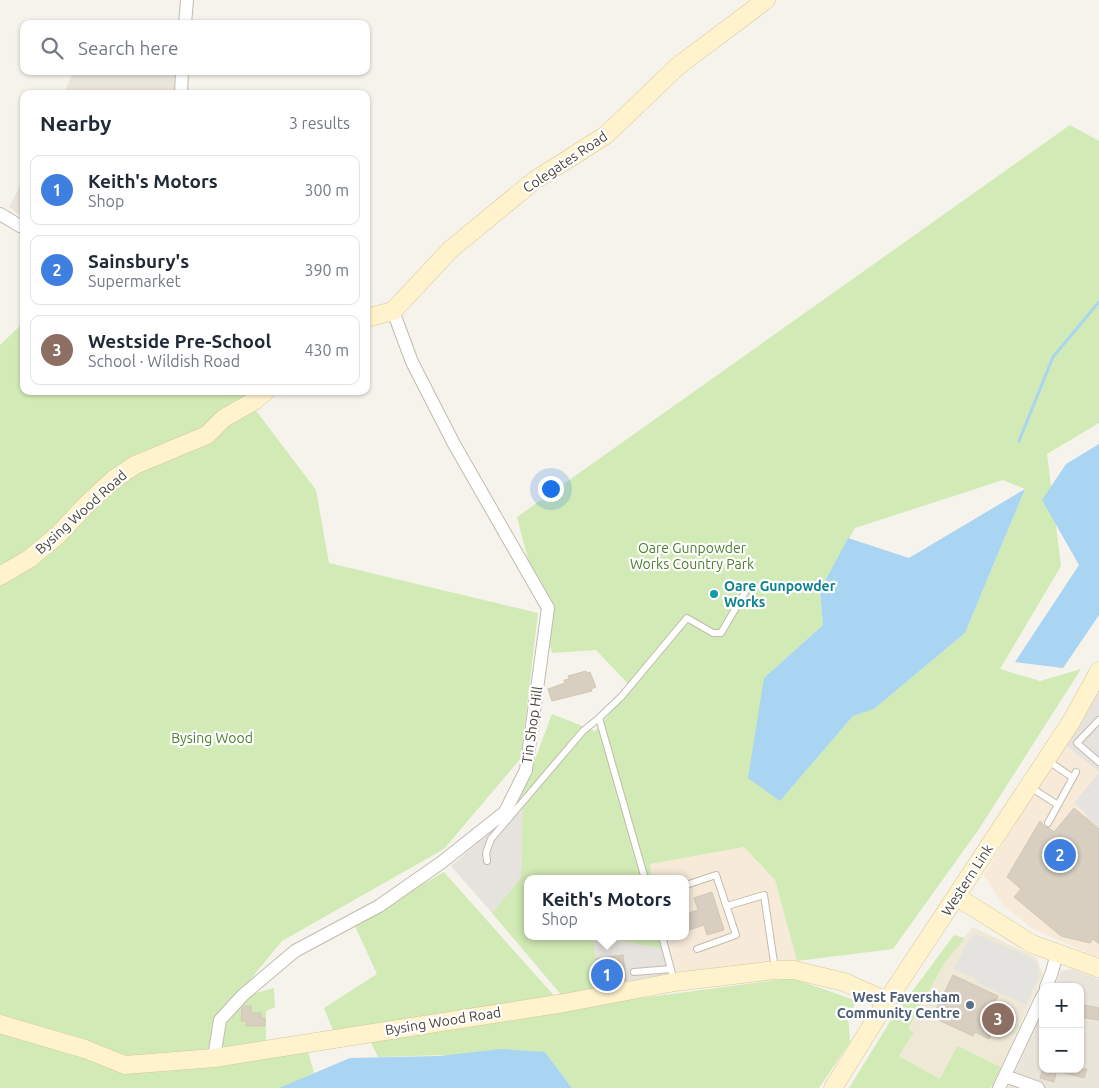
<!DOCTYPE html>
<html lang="en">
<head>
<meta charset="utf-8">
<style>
  body { margin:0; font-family:Ubuntu,sans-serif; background:#f6f6f7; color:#1f2937 }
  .controls { position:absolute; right:15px; bottom:15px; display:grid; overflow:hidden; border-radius:10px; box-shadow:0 1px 4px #0004 }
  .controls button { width:45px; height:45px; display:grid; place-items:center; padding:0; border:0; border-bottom:1px solid #e0e1e3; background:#fff; color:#1f2937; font:25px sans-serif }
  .you { position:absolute; left:550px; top:488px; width:18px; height:18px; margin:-12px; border:4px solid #fff; border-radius:50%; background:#1a73e8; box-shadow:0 0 0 8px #1a73e833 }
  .badge { display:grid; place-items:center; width:32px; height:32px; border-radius:50%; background:#db2777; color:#fff; font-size:16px; font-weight:700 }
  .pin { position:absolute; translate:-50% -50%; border:2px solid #fff; box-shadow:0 1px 5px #0006 }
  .popup { position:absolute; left:524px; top:875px; width:165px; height:65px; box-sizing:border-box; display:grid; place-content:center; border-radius:10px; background:#fff; filter:drop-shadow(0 1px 4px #0005); font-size:16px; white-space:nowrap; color:#747a83 }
  .popup b { font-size:19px; color:#1f2937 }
  .popup::after { content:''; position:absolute; left:50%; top:100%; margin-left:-10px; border:10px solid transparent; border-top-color:#fff }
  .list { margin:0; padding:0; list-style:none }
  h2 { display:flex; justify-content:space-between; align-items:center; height:65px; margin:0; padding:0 20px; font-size:21px }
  h2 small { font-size:16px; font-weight:400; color:#747a83 }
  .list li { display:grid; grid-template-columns:32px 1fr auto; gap:15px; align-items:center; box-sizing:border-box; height:70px; margin:0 10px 10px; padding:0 10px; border:1px solid #e0e1e3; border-radius:10px }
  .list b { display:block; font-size:19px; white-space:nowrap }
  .list p { margin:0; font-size:16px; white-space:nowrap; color:#747a83 }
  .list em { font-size:16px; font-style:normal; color:#747a83 }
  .icon { flex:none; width:28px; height:28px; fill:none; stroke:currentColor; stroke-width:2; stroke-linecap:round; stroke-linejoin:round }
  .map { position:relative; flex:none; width:1099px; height:1088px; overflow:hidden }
  .search { position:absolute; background:#fff; box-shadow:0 1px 4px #0004; left:20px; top:20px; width:350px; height:55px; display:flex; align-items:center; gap:12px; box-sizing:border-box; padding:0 18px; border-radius:10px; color:#747a83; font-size:19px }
  .panel { position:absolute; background:#fff; box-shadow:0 1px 4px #0004; left:20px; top:90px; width:350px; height:305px; border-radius:10px }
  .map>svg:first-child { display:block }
  .residential { fill:#eae5da }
  .commercial { fill:#f7ead8 }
  .industrial { fill:#e6e2dd }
  .education { fill:#efe8d6 }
  .green { fill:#d2eab5; fill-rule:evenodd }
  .parking { fill:#e5e3e0 }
  .water { fill:#a9d4f2 }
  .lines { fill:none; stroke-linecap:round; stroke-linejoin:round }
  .stream { stroke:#a9d4f2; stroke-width:3 }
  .building { fill:#d8cfc1; stroke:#d3c7b4 }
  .lane-casing { stroke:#c2bbae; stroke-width:8 }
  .street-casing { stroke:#c2bbae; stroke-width:14 }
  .secondary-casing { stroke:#d6c79b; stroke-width:19 }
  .lane { stroke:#fff; stroke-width:6 }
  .street { stroke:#fff; stroke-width:12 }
  .secondary { stroke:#fff3cd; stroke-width:18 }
  .culture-dot { fill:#0f9aa8; stroke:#fff; stroke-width:2 }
  .service-dot { fill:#5c6f8a; stroke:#fff; stroke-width:2 }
  .labels { text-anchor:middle; stroke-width:4.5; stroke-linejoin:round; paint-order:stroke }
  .street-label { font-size:14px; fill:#4b4439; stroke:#fff }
  .park-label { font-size:14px; fill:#4a7f2a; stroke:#fff }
  .culture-label { font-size:14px; font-weight:bold; fill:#0d838f; stroke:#fff; text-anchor:start }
  .service-label { font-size:14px; font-weight:bold; fill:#4e5e75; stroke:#fff; text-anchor:end }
</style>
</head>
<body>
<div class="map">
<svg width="1099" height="1088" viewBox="0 0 1099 1088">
  <rect width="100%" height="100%" fill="#f6f3ec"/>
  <path class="residential" d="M74,71H174L175,94H63Z
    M24,177V218L9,207Z
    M1072,969L1099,979V1088H1008L1043,1011V1069H1080V987H1054L1061,971Z"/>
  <path class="commercial" d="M1063,743L1099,772V958L1033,929L1003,905L984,875Z
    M744,847L775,880L797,961L775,970L676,972L667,936H686V879H653L650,864Z"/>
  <path class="industrial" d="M1099,687V772L1063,743Z
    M523,792L521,878L492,913L451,866L487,835Z
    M593,936L662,949L671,975L599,994Z"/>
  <path class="education" d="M973,927L1037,958L1043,975L1001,1067L957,1046L940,1079L899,1056L914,1032L908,1029L945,962Z"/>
  <path class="green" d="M1070,125L1099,141V423L1047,454L1061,566L1000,669L1040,681L1081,669L979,829L893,949L797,961L775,880L744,847L650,864L652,879H528V936H593L599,994L563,997L492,913L521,878L523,792L552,714L595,731L632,688L596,650L552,653L517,517ZM1003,480L1025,489L965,633L874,709L853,716L780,801L764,678L823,625L820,591L855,528Z
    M24,322V391H251L245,396L316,490L329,563L538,613L521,758L444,849L282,941L211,1027L218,1065L307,1048L314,1073L281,1088H0V345Z
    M444,872L557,999L334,1033L324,1008L377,974L354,924Z
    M954,935L965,938L945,962L908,1029L914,1032L899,1056L940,1079L957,1046L1001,1067L991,1088H849L891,1020Z
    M596,936H660L662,949Z
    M792,978L857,1001L848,1016L850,1042L819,1088H572L545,1052L378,1057L369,1038L566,1008Z
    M274,988L275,1007L266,1011V1046L223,1048V1021L248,995Z"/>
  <path class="parking" d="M1099,773V829L1087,818L1084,811L1074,803Z
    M976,934L1025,955L1033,959L1038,966L1039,976L1026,1005L976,982L977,980L954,969L970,938Z"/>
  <path class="water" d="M1099,444V615L1063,668L1015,662L1079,565L1042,500L1066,464Z
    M1025,489L965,633L874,709L853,716L780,801L748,778L764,678L823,625L820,591L848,538L909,558Z
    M501,1049L545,1052L572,1088H279L350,1058L439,1056Z"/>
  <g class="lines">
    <path class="stream" d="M1019,441L1053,357L1099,302"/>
  </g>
  <path class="building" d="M586,671L587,673L590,672L596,687L591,689L592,691L552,701L548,689L565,683L564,680L569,679L568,676Z
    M1074,808L1099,829V944L1093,939L1090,943L1061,936L1014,897L1021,889L1007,877L1040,821L1045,827L1049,828L1054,832Z
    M712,892L724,930L707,935L704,925L689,930L686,921V914L698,910L694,898Z
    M623,955L626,980L600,985L596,959Z
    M953,975L998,996L995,1002L1006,1007L1002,1015L1010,1019L1002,1036L992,1031L989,1039L975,1032L973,1036L932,1017Z
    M1080,1004L1099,1008V1020L1080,1017Z
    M244,1006H251V1013H261V1018H265V1026H246L247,1021H241L242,1008Z
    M1043,1069H1057L1054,1082L1040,1078Z
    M1061,1069H1087L1084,1078L1061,1072Z"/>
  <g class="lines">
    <g class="lane-casing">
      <path id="lane" d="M1099,720L1077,743L1099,762
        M1047,760L1073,778
        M1030,787L1058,805
        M1048,823L1076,772
        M487,861L486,853L491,839L583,731L599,718
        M645,879L599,718L621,697L687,618L713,633H721L747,589
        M686,885L716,875L736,935L697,949
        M727,906L764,895L775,969
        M662,936L674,981
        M634,972L671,969"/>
    </g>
    <g class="street-casing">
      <path id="street" d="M185,24L187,0
        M181,94L182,71
        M0,214L20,226H24
        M1046,987L1052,972L1057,953
        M214,1058L220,1020L243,995L295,951L379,906L442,862L505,812L526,770L548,608L454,444L412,362L393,311
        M1005,1076L1038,1088
        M999,1088L1043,995"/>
    </g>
    <g class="secondary-casing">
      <path id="secondary" d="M366,318L393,311L451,249L535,180L606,135L678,66L766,0
        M0,576L29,559L58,535L86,505L114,479L135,465L207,435L224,418L254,401L266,391
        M957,897L1032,944L1099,968
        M0,1024L85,1049L125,1065L214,1058L564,1003L675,982L775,970H794L844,982L887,1001
        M833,1088L887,1001L1071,722L1099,671"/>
    </g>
    <use href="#lane" class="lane"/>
    <use href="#street" class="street"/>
    <use href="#secondary" class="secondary"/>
  </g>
  <circle class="culture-dot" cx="714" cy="594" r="5"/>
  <circle class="service-dot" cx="970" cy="1005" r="5"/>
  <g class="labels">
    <g class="street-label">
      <text transform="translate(565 162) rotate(-34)" y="5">Colegates Road</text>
      <text transform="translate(81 512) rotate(-42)" y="5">Bysing Wood Road</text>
      <text transform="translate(532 725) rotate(-82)" y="5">Tin Shop Hill</text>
      <text transform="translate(967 880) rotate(-57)" y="5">Western Link</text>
      <text transform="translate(443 1021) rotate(-9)" y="5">Bysing Wood Road</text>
    </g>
    <g class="park-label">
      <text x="692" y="553">Oare Gunpowder<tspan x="692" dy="16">Works Country Park</tspan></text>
      <text x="212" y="743">Bysing Wood</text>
    </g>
    <g class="culture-label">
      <text x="724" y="591">Oare Gunpowder<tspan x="724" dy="16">Works</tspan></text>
    </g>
    <g class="service-label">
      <text x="960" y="1002">West Faversham<tspan x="960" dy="16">Community Centre</tspan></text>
    </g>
  </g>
</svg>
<div class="controls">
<button>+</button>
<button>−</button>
</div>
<div class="you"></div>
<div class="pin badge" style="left:607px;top:975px;background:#3f7fe0">1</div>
<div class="popup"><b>Keith's Motors</b>Shop</div>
<div class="pin badge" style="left:1060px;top:855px;background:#3f7fe0">2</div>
<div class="pin badge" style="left:998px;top:1019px;background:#8d6e63">3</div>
<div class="search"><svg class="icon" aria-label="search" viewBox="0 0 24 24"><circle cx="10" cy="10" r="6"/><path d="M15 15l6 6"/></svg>Search here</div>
<section class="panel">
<h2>Nearby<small>3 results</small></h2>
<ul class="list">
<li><span class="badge" style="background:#3f7fe0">1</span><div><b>Keith's Motors</b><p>Shop</p></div><em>300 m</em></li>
<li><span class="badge" style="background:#3f7fe0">2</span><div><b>Sainsbury's</b><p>Supermarket</p></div><em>390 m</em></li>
<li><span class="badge" style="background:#8d6e63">3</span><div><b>Westside Pre-School</b><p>School · Wildish Road</p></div><em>430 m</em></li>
</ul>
</section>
</div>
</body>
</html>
